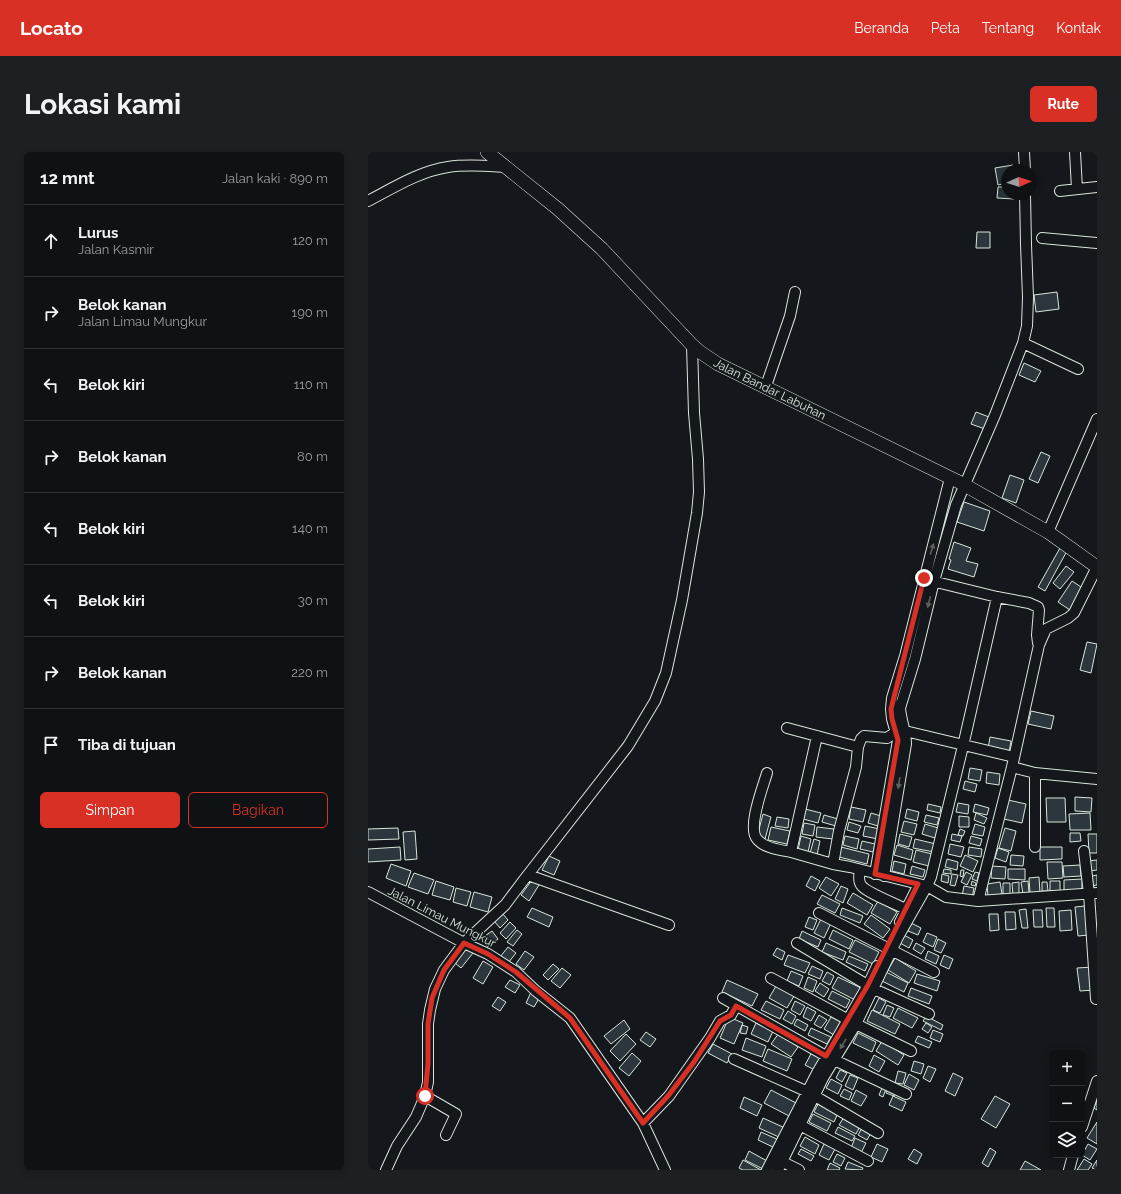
<!DOCTYPE html>
<html lang="id">
<head>
<meta charset="utf-8">
<style>
  body { margin:0; font-family:Raleway,sans-serif; background:#1d2022; color:#f1f3f6 }
  .controls { position:absolute; right:12px; bottom:12px; display:grid; overflow:hidden; border-radius:6px; box-shadow:0 2px 10px #0003 }
  .controls button { width:36px; height:36px; display:grid; place-items:center; padding:0; border:0; border-bottom:1px solid #2f3234; background:#0f1215; color:#f1f3f6; font:20px sans-serif }
  .compass { position:absolute; left:633px; top:12px; width:36px; height:36px; border-radius:50%; background:#0f1215; box-shadow:0 2px 10px #0003; rotate:87deg }
  .stop { position:absolute; width:12px; height:12px; margin:-9px; border:3px solid #d93025; border-radius:50%; background:#fff }
  .stop.end { background:#d93025; border-color:#fff; box-shadow:0 1px 4px #0008 }
  .list { margin:0; padding:0; list-style:none }
  h2 { display:flex; justify-content:space-between; align-items:center; height:52px; margin:0; padding:0 16px; font-size:17px }
  h2 small { font-size:13px; font-weight:400; color:#9b9ea0 }
  .list li { display:grid; grid-template-columns:26px 1fr auto; gap:12px; align-items:center; box-sizing:border-box; height:72px; padding:0 16px; border-top:1px solid #2f3234 }
  .list b { display:block; font-size:15px; white-space:nowrap }
  .list p { margin:0; font-size:13px; white-space:nowrap; color:#9b9ea0 }
  .list em { font-size:13px; font-style:normal; color:#9b9ea0 }
  .actions { display:flex; gap:8px; padding:12px 16px }
  .actions a { flex:1; padding:9px 0; border:1px solid #d93025; border-radius:6px; text-align:center; font-size:14px; color:#d93025 }
  .actions .main { background:#d93025; color:#fff }
  .icon { flex:none; width:22px; height:22px; fill:none; stroke:currentColor; stroke-width:2; stroke-linecap:round; stroke-linejoin:round }
  .map { position:relative; flex:none; width:729px; height:1018px; overflow:hidden; border-radius:6px }
  header { display:flex; align-items:center; gap:24px; box-sizing:border-box; height:56px; padding:0 20px; background:#d93025; color:#fff }
  header strong { font-size:19px }
  nav { display:flex; gap:22px; margin-inline-start:auto; font-size:14px }
  .intro { display:flex; align-items:center; justify-content:space-between; box-sizing:border-box; height:96px; padding:0 24px }
  h1 { margin:0; font-size:28px }
  .button { padding:10px 18px; border-radius:6px; background:#d93025; color:#fff; font-size:14px; font-weight:700 }
  main { display:flex; gap:24px; padding:0 24px }
  aside { flex:1; background:#0f1215; border-radius:6px; box-shadow:0 2px 10px #0003 }
  .map>svg:first-child { display:block }
  .building { fill:#2c363c; stroke:#d8e6dc }
  .lines { fill:none; stroke-linecap:round; stroke-linejoin:round }
  .minor-casing { stroke:#d8e6dc; stroke-width:12 }
  .major-casing { stroke:#d8e6dc; stroke-width:14 }
  .minor { stroke:#14181c; stroke-width:10 }
  .major { stroke:#14181c; stroke-width:13 }
  .oneway { fill:#59605f }
  .route { stroke:#d93025; stroke-width:5 }
  .labels { text-anchor:middle; stroke-width:3; stroke-linejoin:round; paint-order:stroke }
  .street-label { font-size:12px; fill:#d8e6dc; stroke:#14181c }
</style>
</head>
<body>
<header>
<strong>Locato</strong>
<nav><a>Beranda</a><a>Peta</a><a>Tentang</a><a>Kontak</a></nav>
</header>
<div class="intro"><h1>Lokasi kami</h1><a class="button">Rute</a></div>
<main>
<aside>
<h2>12 mnt<small>Jalan kaki · 890 m</small></h2>
<ul class="list">
<li><svg class="icon" aria-label="ahead" viewBox="0 0 24 24"><path d="M12 20V5M6 11l6-6 6 6"/></svg><div><b>Lurus</b><p>Jalan Kasmir</p></div><em>120 m</em></li>
<li><svg class="icon" aria-label="right" viewBox="0 0 24 24"><path d="M7 20v-9h11M14 6l5 5-5 5"/></svg><div><b>Belok kanan</b><p>Jalan Limau Mungkur</p></div><em>190 m</em></li>
<li><svg class="icon" aria-label="left" viewBox="0 0 24 24"><path d="M17 20v-9H6M10 6l-5 5 5 5"/></svg><div><b>Belok kiri</b></div><em>110 m</em></li>
<li><svg class="icon" aria-label="right" viewBox="0 0 24 24"><path d="M7 20v-9h11M14 6l5 5-5 5"/></svg><div><b>Belok kanan</b></div><em>80 m</em></li>
<li><svg class="icon" aria-label="left" viewBox="0 0 24 24"><path d="M17 20v-9H6M10 6l-5 5 5 5"/></svg><div><b>Belok kiri</b></div><em>140 m</em></li>
<li><svg class="icon" aria-label="left" viewBox="0 0 24 24"><path d="M17 20v-9H6M10 6l-5 5 5 5"/></svg><div><b>Belok kiri</b></div><em>30 m</em></li>
<li><svg class="icon" aria-label="right" viewBox="0 0 24 24"><path d="M7 20v-9h11M14 6l5 5-5 5"/></svg><div><b>Belok kanan</b></div><em>220 m</em></li>
<li><svg class="icon" aria-label="arrive" viewBox="0 0 24 24"><path d="M6 21V4h12l-3 4 3 4H6"/></svg><div><b>Tiba di tujuan</b></div></li>
</ul>
<div class="actions"><a class="main">Simpan</a><a>Bagikan</a></div>
</aside>
<div class="map">
<svg width="729" height="1018" viewBox="0 0 729 1018">
  <rect width="100%" height="100%" fill="#14181c"/>
  <path class="building" d="M645,13L646,18H639V31L630,33L627,16Z
    M630,35H639V42H646V47L629,46Z
    M609,80H622V96H608Z
    M689,140L691,157L668,160L666,143Z
    M656,211L673,219L667,230L651,223Z
    M608,260L621,265L617,277L603,272Z
    M673,300L682,304L670,331L661,327Z
    M642,323L656,328L648,351L634,346Z
    M596,350L622,359L616,379L589,370Z
    M586,390L603,396L598,409L610,412L606,425L580,417L583,408L581,407Z
    M692,396L699,399L677,439L670,435Z
    M698,414L706,420L692,437L685,431Z
    M704,429L716,437L702,458L690,450Z
    M719,490L729,492L723,521L712,518Z
    M663,559L686,564L683,577L660,572Z
    M622,585L643,589L641,601L620,597Z
    M602,616L614,618L612,629L600,627Z
    M619,620L632,622L631,633L618,631Z
    M597,629L609,632L607,640L595,637Z
    M707,645L724,646L723,660L707,659Z
    M678,646H697L698,670H679Z
    M640,648L658,652L654,671L636,667Z
    M590,651L601,653L600,662L588,660Z
    M560,652L573,655L572,661L559,658Z
    M607,652L621,656L619,663L605,660Z
    M483,655L498,658L495,670L481,667Z
    M437,657L453,661L450,671L435,667Z
    M539,657L551,660L549,669L537,666Z
    M503,661L513,664L510,674L500,671Z
    M608,661L619,666L616,672L606,668Z
    M722,661L723,678H702L701,662Z
    M395,662L403,665L397,687L389,685Z
    M456,663L470,667L468,674L454,670Z
    M558,663L571,666L569,673L556,670Z
    M591,664L601,665V675H591Z
    M409,665L421,667L420,676L407,674Z
    M536,669L549,672L546,683L533,680Z
    M481,670L493,674L490,681L479,678Z
    M436,671L447,673L445,684L434,682Z
    M557,672L570,676L567,686L554,682Z
    M607,672L617,675L615,684L604,682Z
    M497,674L512,677L510,687L495,684Z
    M403,675L422,679L419,692L400,688Z
    M449,675L466,677L465,687L448,685Z
    M30,676L31,687L0,688V677Z
    M637,676L648,679L643,699L631,696Z
    M592,677L597,679L595,684L590,683Z
    M47,679L49,707L37,708L35,680Z
    M702,681H712L713,689L702,690Z
    M532,682L544,685L541,695L530,692Z
    M584,682L594,684L592,690L583,688Z
    M720,682H729V701H721Z
    M433,684L443,687L440,700L430,698Z
    M477,684L491,687L489,697L475,693Z
    M603,684L614,687L612,694L601,691Z
    M446,687L452,689L449,703L442,701Z
    M547,687L568,692L566,700L545,696Z
    M494,689L507,692L505,700L492,697Z
    M582,692L596,695L593,705L580,702Z
    M529,693L545,698L543,708L526,703Z
    M32,695L33,708L0,710V697Z
    M473,695L501,702L499,712L471,705Z
    M601,695L614,697L613,705L600,703Z
    M672,695H694V707L672,708Z
    M630,696L641,700L638,710L627,706Z
    M548,698L564,702L561,714L545,710Z
    M597,703L610,709L605,720L592,714Z
    M643,703L656,704L655,714L642,713Z
    M181,704L192,709L186,723L174,718Z
    M579,707L590,710L589,718L577,715Z
    M729,708V718L721,719L719,709Z
    M526,709L538,712L536,722L524,719Z
    M679,710H694L695,726L680,727Z
    M23,712L43,719L38,734L18,726Z
    M712,713L713,724L696,725L695,714Z
    M544,714L557,718L555,725L542,722Z
    M624,714L638,715L637,727L623,726Z
    M576,717L583,718V722L575,721Z
    M640,717H657V728L640,727Z
    M593,718H596L595,725L592,724Z
    M598,720L604,723L599,733L593,730Z
    M607,720L611,721L609,729L604,727Z
    M46,721L66,728L60,742L40,735Z
    M574,722L581,724L580,731L573,729Z
    M584,722L590,723L587,734L582,733Z
    M729,723V733L724,734V724Z
    M443,724L452,729L447,739L438,734Z
    M458,725L471,732L463,744L451,736Z
    M671,725L672,741H662L661,726Z
    M714,727V738L696,739V728Z
    M164,728L171,733L161,749L153,743Z
    M68,729L86,735L82,748L64,743Z
    M604,729L608,731L607,734L603,733Z
    M660,729L661,741L655,742L653,730Z
    M682,729H692V739L682,740Z
    M632,730L634,742L620,744L619,732Z
    M651,730V742L645,743L644,731Z
    M674,730H679L680,739H674Z
    M635,731H642V742L635,743Z
    M473,734L480,737L475,751L467,747Z
    M596,734L606,736L604,746L594,744Z
    M88,736L103,740L99,754L85,750Z
    M106,740L124,745L120,760L102,755Z
    M485,741L505,753L499,763L479,751Z
    M454,743L472,752L467,761L449,752Z
    M510,749L529,760L522,772L503,761Z
    M717,754L721,783L710,784L707,755Z
    M164,756L185,765L181,775L159,765Z
    M474,756L495,764L492,771L472,763Z
    M678,756H686L687,775H679Z
    M658,757L660,776H654L651,758Z
    M665,758H674L675,775H666Z
    M703,758L704,778L692,779L691,759Z
    M637,760H647L648,777L638,778Z
    M134,761L140,768L132,776L126,769Z
    M621,762H630L631,778L622,779Z
    M503,763L522,777L515,786L496,772Z
    M441,765L449,768L445,778L437,775Z
    M453,767L463,771L456,786L446,781Z
    M142,770L148,776L138,787L132,781Z
    M543,771L553,776L550,783L540,779Z
    M149,778L154,782L145,794L139,790Z
    M465,778L485,788L481,797L461,787Z
    M124,779L130,787L120,795L114,786Z
    M434,779L453,788L450,795L431,787Z
    M559,781L569,785L565,795L555,790Z
    M536,783L545,788L541,796L532,791Z
    M570,787L578,791L573,801L566,798Z
    M487,788L511,800L505,812L481,800Z
    M458,791L478,800L475,808L454,800Z
    M548,791L557,796L553,802L545,797Z
    M99,795L105,801L93,816L86,810Z
    M140,795L148,801L140,811L132,805Z
    M409,796L417,800L414,808L405,803Z
    M157,799L166,805L156,818L148,812Z
    M560,799L571,804L568,812L557,807Z
    M420,803L442,811L437,821L416,813Z
    M576,803L585,807L581,817L572,813Z
    M481,804L500,812L497,819L478,810Z
    M527,806L548,819L541,831L520,818Z
    M115,809L125,815L115,832L105,826Z
    M185,812L191,817L180,828L175,823Z
    M444,814L455,819L452,827L440,822Z
    M725,815L726,838L712,839L709,816Z
    M194,816L203,823L192,836L183,829Z
    M423,819L435,824L431,834L419,829Z
    M459,820L466,824L462,833L454,829Z
    M518,820L540,831L536,840L514,829Z
    M549,822L572,829L569,839L546,831Z
    M440,825L449,829L445,840L436,836Z
    M470,825L493,836L487,848L464,836Z
    M142,828L152,833L147,841L137,835Z
    M359,828L390,842L384,854L354,840Z
    M452,831L461,837L456,845L447,839Z
    M408,834L426,844L419,856L401,846Z
    M543,836L564,844L561,852L540,844Z
    M164,838L173,843L166,855L158,851Z
    M464,839L482,848L478,856L460,847Z
    M130,845L138,850L132,859L124,854Z
    M511,846L518,850L512,861L505,858Z
    M398,849L416,858L412,867L393,858Z
    M427,849L437,854L432,863L423,858Z
    M519,853L526,856L522,865L515,863Z
    M439,855L448,860L443,869L435,865Z
    M530,856L550,866L544,876L525,866Z
    M504,858L532,872L527,882L499,869Z
    M420,859L428,864L424,872L415,867Z
    M451,863L459,868L453,876L446,872Z
    M558,864L575,873L573,878L555,869Z
    M361,865L375,871L366,892L352,886Z
    M463,865L473,870L466,883L456,877Z
    M429,867L440,873L437,879L426,873Z
    M256,868L262,877L243,892L236,884Z
    M388,871L405,879L400,890L383,882Z
    M558,871L564,875L560,881L554,877Z
    M374,873L380,875L378,882L372,881Z
    M443,876L463,885L459,892L440,883Z
    M565,878L575,882L572,890L562,886Z
    M278,880L288,887L282,895L272,888Z
    M411,881L430,895L423,905L403,892Z
    M490,881L508,890L504,900L485,891Z
    M258,882L268,892L252,909L242,899Z
    M550,884L564,890L561,896L547,890Z
    M378,886L398,894L394,905L374,898Z
    M514,889L536,903L530,913L508,899Z
    M345,892L364,902L359,911L340,901Z
    M400,897L424,907L419,919L395,909Z
    M444,900L454,906L447,918L437,913Z
    M264,901L273,909L261,924L251,916Z
    M506,903L517,909L511,920L501,914Z
    M546,909L556,912L553,922L543,919Z
    M560,914L568,917L562,930L555,926Z
    M472,918L479,921L474,930L468,926Z
    M530,919L538,921L535,932L527,931Z
    M585,921L595,926L587,944L577,939Z
    M541,922L551,928L546,938L536,933Z
    M482,923L490,926L485,938L477,934Z
    M463,927L474,933L470,942L458,936Z
    M514,936L518,937L515,945L511,943Z
    M476,937L484,941L481,948L472,944Z
    M519,937L527,940L526,944L518,941Z
    M403,938L430,952L423,965L396,951Z
    M488,938L499,944L493,954L483,949Z
    M525,944L538,950L534,959L521,953Z
    M627,944L642,952L628,976L613,967Z
    M376,945L394,953L389,964L372,956Z
    M729,948V958L726,956Z
    M450,952L470,961L466,970L446,960Z
    M445,962L463,971L459,979L441,970Z
    M476,965L492,974L488,982L471,973Z
    M395,966L417,976L413,986L391,976Z
    M729,970V992L719,986Z
    M495,974L504,979L499,988L490,983Z
    M470,975L487,984L484,989L467,981Z
    M393,980L411,988L407,996L390,988Z
    M437,985L451,993L447,1002L432,994Z
    M487,986L498,991L493,1001L483,996Z
    M456,992L467,997L461,1008L451,1003Z
    M509,992L520,997L514,1010L503,1005Z
    M720,992L729,997L722,1008L714,1003Z
    M622,996L628,1000L620,1015L614,1011Z
    M433,997L446,1004L443,1009L430,1002Z
    M546,997L554,1002L549,1012L540,1007Z
    M381,999L399,1009L395,1017L377,1008Z
    M469,1002L477,1006L473,1014L465,1010Z
    M716,1007L724,1012L720,1018H709Z
    M375,1008L393,1018H375L371,1016Z
    M729,1008V1018H728L724,1016Z
    M657,1009L673,1018H652Z
    M480,1010L495,1016L494,1018L477,1017Z
    M462,1011L472,1016L471,1018H459Z"/>
  <g class="lines">
    <g class="minor-casing">
      <path id="minor" d="M656,0L657,18
        M707,0L709,37
        M692,39L729,35
        M0,49C25,36 52,19 80,15C99,12 119,14 139,15
        M674,86L729,91
        M655,191L710,217
        M398,234L422,164L427,140
        M680,380L729,267
        M560,428L629,445L661,451L670,455L671,458L669,483L670,491
        M419,576L490,595L488,615L471,679L465,712L482,715L559,734L578,745L610,749L729,741
        M449,584L423,700L465,712
        M490,595L493,587L496,584L519,586L528,580L537,579L646,605
        M644,615L667,621V695
        M399,621C395,635 379,675 389,687C396,696 412,698 423,700
        M667,621L729,627
        M716,699L721,742L728,847
        M492,718C491,723 490,729 493,733C497,740 530,753 538,757
        M507,722L530,588L524,567L523,557L524,546L537,504L582,326
        M160,723L301,773
        M516,724L538,592C538,579 533,569 532,556L547,507L566,429L588,353L627,263L655,191L659,174L660,145L658,92L657,42
        M0,740L96,791L120,802L148,820L168,839L202,866L275,971L297,1018
        M610,749L644,615L671,493L678,477L700,466L706,461L729,415
        M451,761L566,820
        M532,770L551,732
        M429,791L506,837L561,862
        M403,826L488,872L543,899
        M355,846L458,904L538,942
        M366,907L440,940L510,981
        M57,944L88,962L78,983
        M275,971L301,944L342,886L352,869L363,863L368,854
        M428,971L500,1009
        M714,975L729,929
        M409,1007L431,1018
        M18,1018L29,994L48,965L57,944L60,930V872L62,858L67,837L76,818L96,791L137,753L155,729L260,594L287,549L298,521L314,448L329,361L331,340L330,307L326,261L324,193
        M399,1018L449,921L500,833L509,814
        M410,1018L455,926L488,872L530,785L559,734L563,725L595,594L629,445
        M701,1018L705,1003"/>
    </g>
    <g class="major-casing">
      <g id="major">
        <path id="s1" d="M119,0L190,57L234,97L324,193L332,200L350,212L593,331L680,380L729,415"/>
      </g>
    </g>
    <use href="#minor" class="minor"/>
    <use href="#major" class="major"/>
  </g>
  <defs><path id="oneway-solid" d="M-6-.8H1V-3.2L6.5 0L1 3.2V.8H-6Z"/></defs>
  <g class="oneway">
    <use href="#oneway-solid" transform="translate(564 397) rotate(-74)"/>
    <use href="#oneway-solid" transform="translate(561 450) rotate(104)"/>
    <use href="#oneway-solid" transform="translate(531 631) rotate(99)"/>
    <use href="#oneway-solid" transform="translate(475 892) rotate(121)"/>
  </g>
  <g class="lines">
    <path class="route" d="M57,944L60,911V872L64,846L76,818L96,791L120,802L148,820L202,866L275,971L300,944L326,910L352,869L363,863L368,854L458,904L500,833L550,732L507,722L530,588L524,567L523,557L556,426"/>
  </g>
  <g class="labels">
    <g class="street-label">
      <text dy="4" stroke="none"><textPath href="#s1" startOffset="372">Jalan Bandar Labuhan</textPath></text>
      <text transform="translate(74 765) rotate(27)" y="4">Jalan Limau Mungkur</text>
    </g>
  </g>
</svg>
<div class="controls">
<button>+</button>
<button>−</button>
<button><svg class="icon" aria-label="layers" viewBox="0 0 24 24"><path d="M12 4l9 5-9 5-9-5zM3 14l9 5 9-5"/></svg></button>
</div>
<svg class="compass" viewBox="-18 -18 36 36"><path d="M0-13l5 13h-10z" fill="#e53935"/><path d="M0 13l5-13h-10z" fill="#9b9ea0"/></svg>
<div class="stop" style="left:57px;top:944px"></div>
<div class="stop end" style="left:556px;top:426px"></div>
</div>
</main>
</body>
</html>
